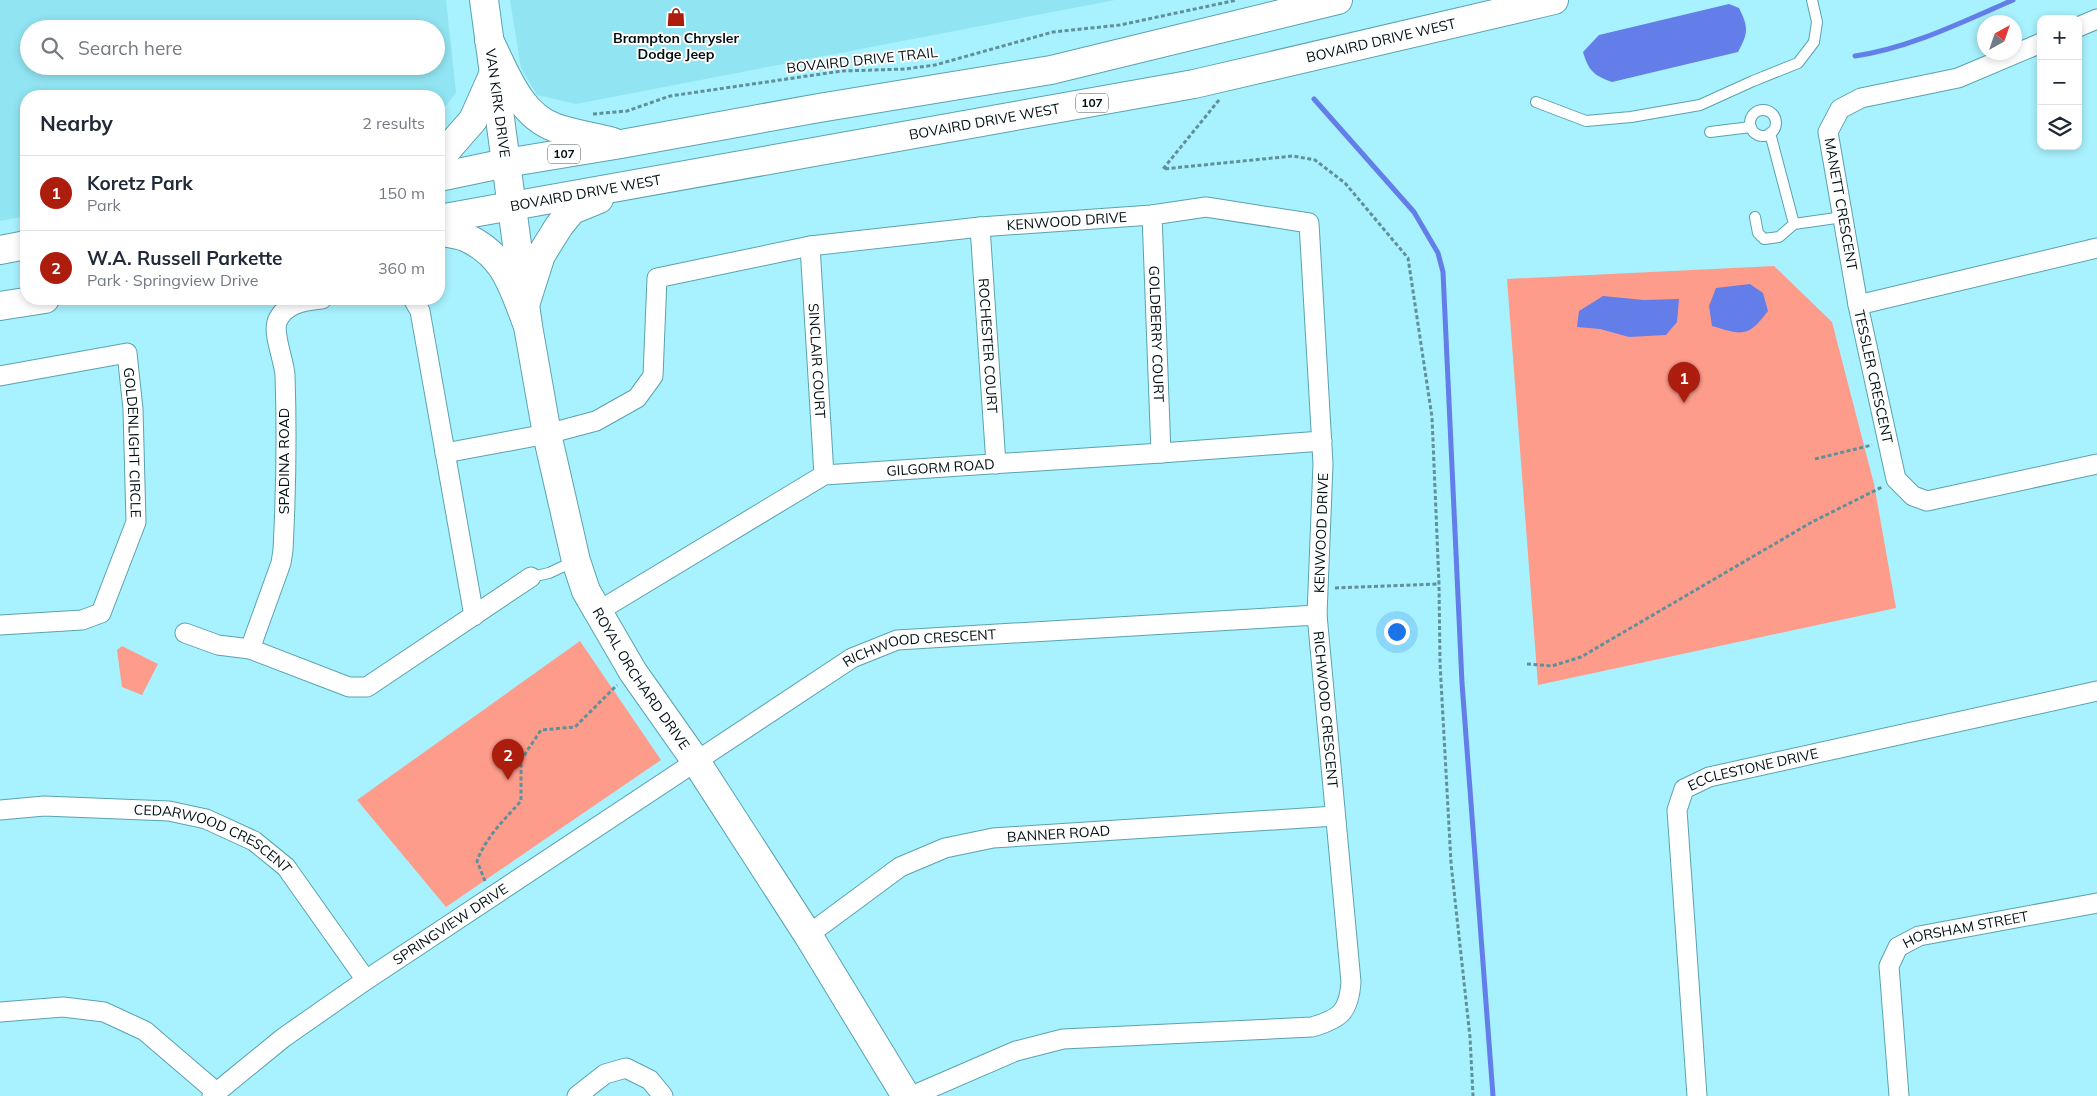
<!DOCTYPE html>
<html lang="en">
<head>
<meta charset="utf-8">
<style>
  body { margin:0; font-family:Mulish,sans-serif; background:#f6f6f7; color:#1f2937 }
  .controls { position:absolute; right:15px; top:15px; display:grid; overflow:hidden; border-radius:10px; box-shadow:0 2px 8px #0003 }
  .controls button { width:45px; height:45px; display:grid; place-items:center; padding:0; border:0; border-bottom:1px solid #e0e1e3; background:#fff; color:#1f2937; font:25px sans-serif }
  .compass { position:absolute; left:1977px; top:15px; width:45px; height:45px; border-radius:50%; background:#fff; box-shadow:0 2px 8px #0003; rotate:40deg }
  .you { position:absolute; left:1396px; top:631px; width:18px; height:18px; margin:-12px; border:4px solid #fff; border-radius:50%; background:#1a73e8; box-shadow:0 0 0 8px #1a73e833 }
  .badge { display:grid; place-items:center; width:32px; height:32px; border-radius:50%; background:#ad1d0e; color:#fff; font-size:16px; font-weight:700 }
  .pin { position:absolute; translate:-50% -41px; filter:drop-shadow(0 1px 2px #0008) }
  .pin::after { content:''; position:absolute; top:26px; width:18px; height:15px; background:inherit; clip-path:polygon(0 0,100% 0,50% 100%) }
  .list { margin:0; padding:0; list-style:none }
  h2 { display:flex; justify-content:space-between; align-items:center; height:65px; margin:0; padding:0 20px; font-size:21px }
  h2 small { font-size:16px; font-weight:400; color:#747a83 }
  .list li { display:grid; grid-template-columns:32px 1fr auto; gap:15px; align-items:center; box-sizing:border-box; height:75px; padding:0 20px; border-top:1px solid #e0e1e3 }
  .list b { display:block; font-size:19px; white-space:nowrap }
  .list p { margin:0; font-size:16px; white-space:nowrap; color:#747a83 }
  .list em { font-size:16px; font-style:normal; color:#747a83 }
  .icon { flex:none; width:28px; height:28px; fill:none; stroke:currentColor; stroke-width:2; stroke-linecap:round; stroke-linejoin:round }
  .map { position:relative; flex:none; width:2097px; height:1096px; overflow:hidden }
  .search { position:absolute; background:#fff; box-shadow:0 2px 8px #0003; left:20px; top:20px; width:425px; height:55px; display:flex; align-items:center; gap:12px; box-sizing:border-box; padding:0 18px; border-radius:28px; color:#747a83; font-size:19px }
  .panel { position:absolute; background:#fff; box-shadow:0 2px 8px #0003; left:20px; top:90px; width:425px; height:215px; border-radius:20px }
  .map>svg:first-child { display:block }
  .built { fill:#91e4f2; fill-rule:evenodd }
  .green { fill:#fe9c8b }
  .water { fill:#637ee8 }
  .lines { fill:none; stroke-linecap:round; stroke-linejoin:round }
  .stream { stroke:#637ee8; stroke-width:5 }
  .lane-casing { stroke:#5ba2af; stroke-width:12 }
  .street-casing { stroke:#5ba2af; stroke-width:21 }
  .secondary-casing { stroke:#5ba2af; stroke-width:30 }
  .primary-casing { stroke:#5ba2af; stroke-width:30 }
  .path { stroke:#609099; stroke-width:3; stroke-dasharray:4 2.5; stroke-linecap:butt }
  .lane { stroke:#fff; stroke-width:10 }
  .street { stroke:#fff; stroke-width:19 }
  .secondary { stroke:#fff; stroke-width:28 }
  .primary { stroke:#fff; stroke-width:28 }
  .labels { text-anchor:middle; stroke-width:4; stroke-linejoin:round; paint-order:stroke }
  .shield { fill:#fff; stroke:#4c5759; stroke-width:1 }
  .shield-label { font-size:12px; font-weight:bold; fill:#000f12 }
  .poi-label { font-size:14px; font-weight:bold; fill:#000f12; stroke:#fff }
  .street-label { font-size:14px; fill:#000f12; stroke:#fff }
</style>
</head>
<body>
<div class="map">
<svg width="2097" height="1096" viewBox="0 0 2097 1096">
  <rect width="100%" height="100%" fill="#a8f1fe"/>
  <path class="built" d="M0,0H446L456,93L439,114V96H26V216L0,221ZM29,29H436V66H29Z
    M510,0H1115L576,104L537,95L521,68Z"/>
  <path class="green" d="M1774,266L1832,322L1874,484L1896,608L1538,685L1507,279Z
    M580,641L661,760L446,907L357,800Z
    M122,646L158,664L142,695L122,687L117,650Z"/>
  <path class="water" d="M1729,4L1739,8C1749,28 1748,33 1738,52L1612,82C1593,75 1589,71 1583,52L1599,35Z
    M1750,284L1763,293L1768,311C1748,338 1742,335 1712,326L1709,306L1716,288Z
    M1603,296L1644,300L1679,299L1677,322L1666,335L1629,337L1600,329L1577,327L1579,311Z"/>
  <g class="lines">
    <path class="stream" d="M1855,56C1910,48 1962,22 2013,0
      M1314,99L1414,212L1438,253L1443,272L1462,683L1493,1096"/>
    <g class="lane-casing">
      <path id="lane" d="M1536,102L1586,121L1631,117L1700,105L1753,81L1798,63L1814,42L1817,22L1812,0
        M1750 123a13 13 0 1 1 26 0a13 13 0 1 1-26 0Z
        M1710,132L1751,127
        M1770,133L1794,224
        M1755,217L1758,233L1764,239L1779,237L1794,224L1843,217
        M531,577L549,573L575,561"/>
    </g>
    <g class="street-casing">
      <g id="street">
        <path d="M2078,27L2097,19"/>
        <path id="s1" d="M1152,215L1161,453"/>
        <path id="s2" d="M980,227L996,464"/>
        <path id="s3" d="M810,246L824,475"/>
        <path id="s4" d="M2097,248L1858,305L1896,479L1913,496L1927,501L2097,464"/>
        <path d="M322,299C305,301 284,303 277,322C273,335 284,360 285,375C287,433 286,492 283,550L281,563L250,649L349,687H367L531,577"/>
        <path d="M413,299L420,311L474,616"/>
        <path d="M1858,305L1828,132L1840,109L1861,98L1958,78L2041,43"/>
        <path id="s5" d="M0,376L127,353L133,409L136,522L101,613L82,620L0,625"/>
        <path id="s6" d="M445,453L547,434L596,421L637,398L653,376L657,278L810,246L980,227L1152,215L1206,207L1309,223L1323,464L1317,615"/>
        <path id="s7" d="M597,612L824,475L1161,453L1322,441"/>
        <path d="M185,633L218,645L250,649"/>
        <path id="s8" d="M0,810L44,806L169,811L206,819L254,841L286,867L366,980"/>
        <path id="s9" d="M808,935L900,867L945,848L993,838L1335,816"/>
        <path d="M0,1012L63,1007L104,1012L145,1031L215,1091"/>
        <path id="s10" d="M212,1096L283,1038L366,980L852,658L897,640L1317,615L1351,982C1349,1012 1340,1019 1312,1027L1063,1039L1016,1051L912,1096"/>
        <path d="M577,1096L605,1074L626,1068L650,1080L663,1096"/>
        <path id="s11" d="M1697,1096L1677,810L1684,789L1709,777L2097,691"/>
        <path id="s12" d="M1899,1096L1889,966L1898,947L1919,936L2097,903"/>
      </g>
    </g>
    <g class="secondary-casing">
      <g id="secondary">
        <path id="s13" d="M484,0L528,326L547,434L576,561L586,591L633,672L695,760L808,935L906,1096"/>
      </g>
    </g>
    <g class="primary-casing">
      <g id="primary">
        <path d="M489,40C505,72 519,115 556,128C574,134 594,137 613,142"/>
        <path d="M439,159L473,120L493,75"/>
        <path d="M439,177L506,163L621,144L819,108L1051,70L1338,0"/>
        <path id="s14" d="M439,219L1194,84L1554,0"/>
        <path d="M439,231C447,233 457,234 465,237C506,255 513,288 528,326"/>
        <path d="M0,250L26,245"/>
        <path d="M525,305L541,255L559,226L572,210L599,199"/>
        <path d="M0,306L45,299"/>
      </g>
    </g>
    <path class="path" d="M1219,100L1163,169L1293,156L1315,160L1345,183L1408,258L1432,417L1439,584L1440,663L1451,863L1470,1037L1473,1096
      M593,114L627,111L670,96L842,71L905,69L935,65L1053,32L1120,25L1237,0
      M1815,459L1872,445
      M1335,588L1439,584
      M1527,664L1552,666L1581,657L1812,522L1882,487
      M485,881L477,861C486,837 504,820 521,801V760L541,730L575,727L617,685"/>
    <use href="#lane" class="lane"/>
    <use href="#street" class="street"/>
    <use href="#secondary" class="secondary"/>
    <use href="#primary" class="primary"/>
  </g>
  <defs>
    <g id="shop-bare" transform="scale(1.5)"><path d="M-5-2.5h2.3a2.7 3.5 0 0 1 5.4 0H5L5.5 6h-11ZM-1.5-2.5h3a1.5 2.3 0 0 0-3 0Z" fill="#ad1d0e" stroke="#fff" stroke-width="2.5" paint-order="stroke"/></g>
  </defs>
  <g fill-rule="evenodd">
    <use href="#shop-bare" x="676" y="17"/>
  </g>
  <g class="labels">
    <g class="shield">
      <rect x="1076" y="93.5" width="32" height="19" rx="4"/>
      <rect x="548" y="144.5" width="32" height="19" rx="4"/>
    </g>
    <g class="shield-label">
      <text x="1092" y="107">107</text>
      <text x="564" y="158">107</text>
    </g>
    <g class="poi-label">
      <text x="676" y="43">Brampton Chrysler<tspan x="676" dy="16">Dodge Jeep</tspan></text>
    </g>
    <g class="street-label">
      <text dy="5" stroke="none"><textPath href="#s14" startOffset="959">BOVAIRD DRIVE WEST</textPath></text>
      <text transform="translate(862 60) rotate(-6)" y="5">BOVAIRD DRIVE TRAIL</text>
      <text dy="5" stroke="none"><textPath href="#s13" startOffset="104">VAN KIRK DRIVE</textPath></text>
      <text dy="5" stroke="none"><textPath href="#s14" startOffset="554">BOVAIRD DRIVE WEST</textPath></text>
      <text dy="5" stroke="none"><textPath href="#s14" startOffset="149">BOVAIRD DRIVE WEST</textPath></text>
      <text transform="translate(1841 204) rotate(80)" y="5">MANETT CRESCENT</text>
      <text dy="5" stroke="none"><textPath href="#s6" startOffset="741">KENWOOD DRIVE</textPath></text>
      <text dy="5" stroke="none"><textPath href="#s1" startOffset="119">GOLDBERRY COURT</textPath></text>
      <text dy="5" stroke="none"><textPath href="#s2" startOffset="119">ROCHESTER COURT</textPath></text>
      <text dy="5" stroke="none"><textPath href="#s3" startOffset="115">SINCLAIR COURT</textPath></text>
      <text dy="5" stroke="none"><textPath href="#s4" startOffset="319">TESSLER CRESCENT</textPath></text>
      <text dy="5" stroke="none"><textPath href="#s5" startOffset="219">GOLDENLIGHT CIRCLE</textPath></text>
      <text transform="translate(284 461) rotate(-90)" y="5">SPADINA ROAD</text>
      <text dy="5" stroke="none"><textPath href="#s7" startOffset="382">GILGORM ROAD</textPath></text>
      <text transform="translate(1321 533) rotate(-88)" y="5">KENWOOD DRIVE</text>
      <text dy="5" stroke="none"><textPath href="#s10" startOffset="845">RICHWOOD CRESCENT</textPath></text>
      <text dy="5" stroke="none"><textPath href="#s13" startOffset="704">ROYAL ORCHARD DRIVE</textPath></text>
      <text dy="5" stroke="none"><textPath href="#s10" startOffset="1340">RICHWOOD CRESCENT</textPath></text>
      <text dy="5" stroke="none"><textPath href="#s11" startOffset="381">ECCLESTONE DRIVE</textPath></text>
      <text dy="5" stroke="none"><textPath href="#s9" startOffset="278">BANNER ROAD</textPath></text>
      <text dy="5" stroke="none"><textPath href="#s8" startOffset="220">CEDARWOOD CRESCENT</textPath></text>
      <text dy="5" stroke="none"><textPath href="#s10" startOffset="294">SPRINGVIEW DRIVE</textPath></text>
      <text dy="5" stroke="none"><textPath href="#s12" startOffset="222">HORSHAM STREET</textPath></text>
    </g>
  </g>
</svg>
<div class="controls">
<button>+</button>
<button>−</button>
<button><svg class="icon" aria-label="layers" viewBox="0 0 24 24"><path d="M12 4l9 5-9 5-9-5zM3 14l9 5 9-5"/></svg></button>
</div>
<svg class="compass" viewBox="-18 -18 36 36"><path d="M0-13l5 13h-10z" fill="#e53935"/><path d="M0 13l5-13h-10z" fill="#747a83"/></svg>
<div class="you"></div>
<div class="pin badge" style="left:1684px;top:403px">1</div>
<div class="pin badge" style="left:508px;top:780px">2</div>
<div class="search"><svg class="icon" aria-label="search" viewBox="0 0 24 24"><circle cx="10" cy="10" r="6"/><path d="M15 15l6 6"/></svg>Search here</div>
<section class="panel">
<h2>Nearby<small>2 results</small></h2>
<ul class="list">
<li><span class="badge">1</span><div><b>Koretz Park</b><p>Park</p></div><em>150 m</em></li>
<li><span class="badge">2</span><div><b>W.A. Russell Parkette</b><p>Park · Springview Drive</p></div><em>360 m</em></li>
</ul>
</section>
</div>
</body>
</html>
